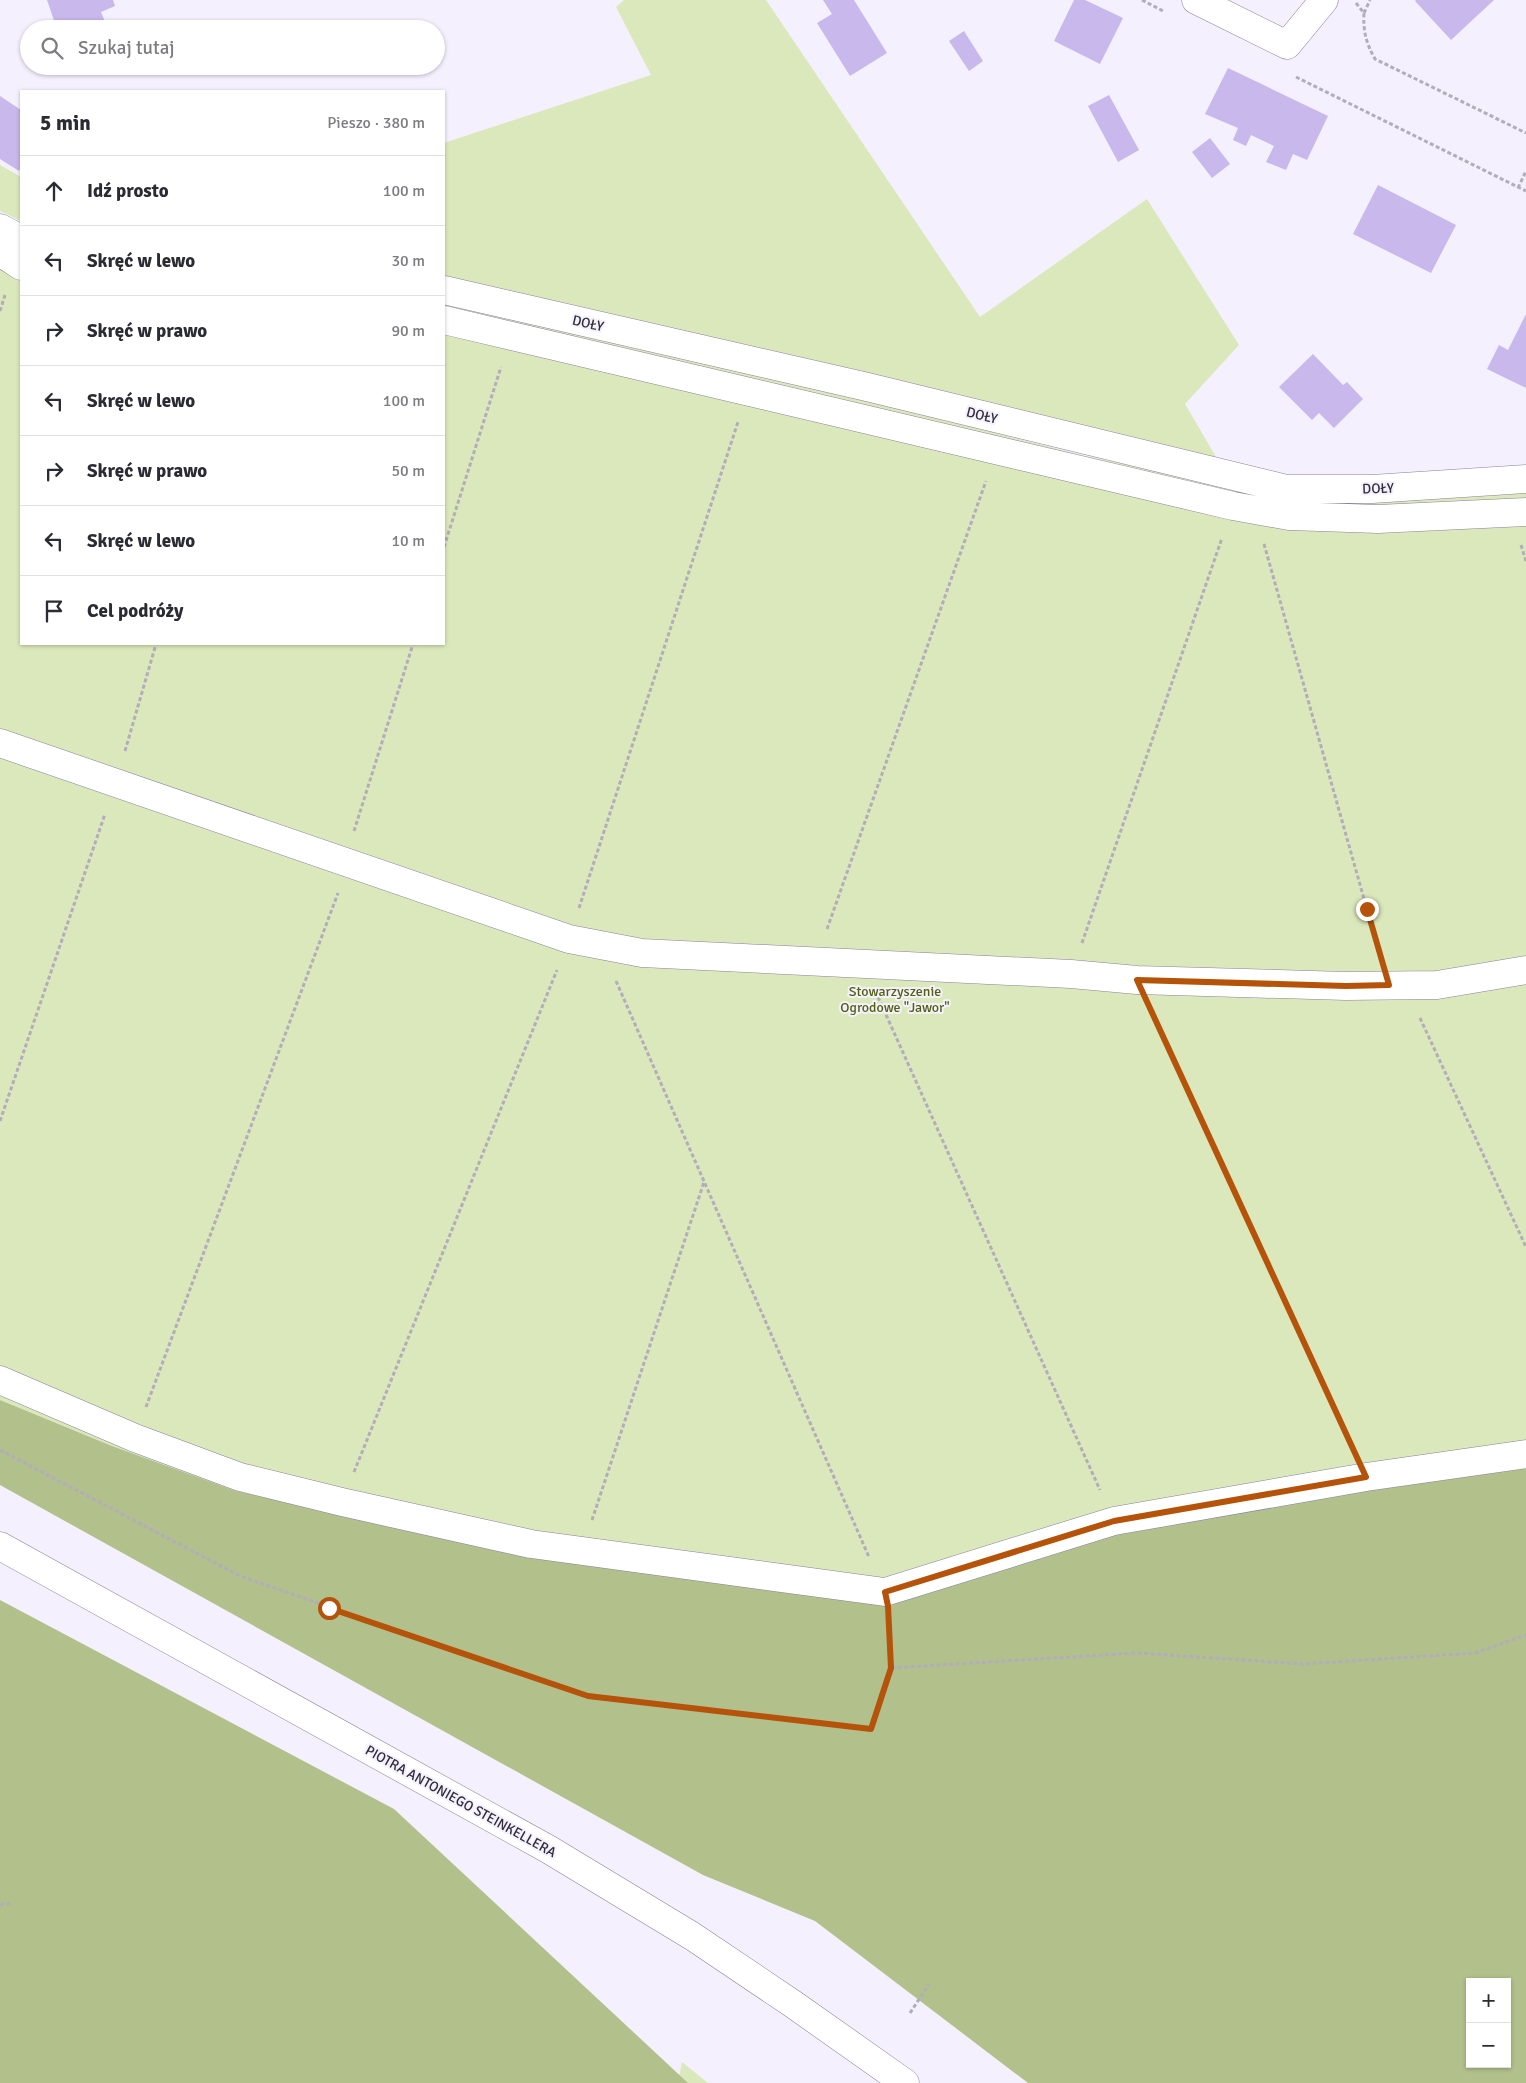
<!DOCTYPE html>
<html lang="pl">
<head>
<meta charset="utf-8">
<style>
  body { margin:0; font-family:Signika,sans-serif; background:#f7f7f7; color:#2b2b33 }
  .controls { position:absolute; right:15px; bottom:15px; display:grid; overflow:hidden; border-radius:0px; box-shadow:0 1px 4px #0004 }
  .controls button { width:45px; height:45px; display:grid; place-items:center; padding:0; border:0; border-bottom:1px solid #e1e1e2; background:#fff; color:#2b2b33; font:25px sans-serif }
  .stop { position:absolute; width:15px; height:15px; margin:-11px; border:4px solid #b45309; border-radius:50%; background:#fff }
  .stop.end { background:#b45309; border-color:#fff; box-shadow:0 1px 5px #0008 }
  .list { margin:0; padding:0; list-style:none }
  h2 { display:flex; justify-content:space-between; align-items:center; height:65px; margin:0; padding:0 20px; font-size:21px }
  h2 small { font-size:16px; font-weight:400; color:#7c7c81 }
  .list li { display:grid; grid-template-columns:32px 1fr auto; gap:15px; align-items:center; box-sizing:border-box; height:70px; padding:0 20px; border-top:1px solid #e1e1e2 }
  .list b { display:block; font-size:19px; white-space:nowrap }
  .list em { font-size:16px; font-style:normal; color:#7c7c81 }
  .icon { flex:none; width:28px; height:28px; fill:none; stroke:currentColor; stroke-width:2; stroke-linecap:round; stroke-linejoin:round }
  .map { position:relative; flex:none; width:1526px; height:2083px; overflow:hidden }
  .search { position:absolute; background:#fff; box-shadow:0 1px 4px #0004; left:20px; top:20px; width:425px; height:55px; display:flex; align-items:center; gap:12px; box-sizing:border-box; padding:0 18px; border-radius:28px; color:#7c7c81; font-size:19px }
  .panel { position:absolute; background:#fff; box-shadow:0 1px 4px #0004; left:20px; top:90px; width:425px; height:555px; border-radius:0px }
  .map>svg:first-child { display:block }
  .green { fill:#dbe8bb }
  .forest { fill:#b2c08b; fill-rule:evenodd }
  .building { fill:#c8b8eb }
  .lines { fill:none; stroke-linecap:round; stroke-linejoin:round }
  .minor-casing { stroke:#89809d; stroke-width:29 }
  .path { stroke:#b1adba; stroke-width:3; stroke-dasharray:4 2.5; stroke-linecap:butt }
  .minor { stroke:#fff; stroke-width:28 }
  .route { stroke:#b45309; stroke-width:6 }
  .labels { text-anchor:middle; stroke-width:4; stroke-linejoin:round; paint-order:stroke }
  .street-label { font-size:14px; fill:#302d39; stroke:#f4f0fd }
  .park-label { font-size:14px; fill:#50600e; stroke:#f4f0fd }
</style>
</head>
<body>
<div class="map">
<svg width="1526" height="2083" viewBox="0 0 1526 2083">
  <rect width="100%" height="100%" fill="#f4f0fd"/>
  <path class="green" d="M624,0H766L980,317L1147,199L1239,345L1185,404L1219,462L444,276V143L651,75L616,7Z
    M0,165L21,177V221L0,211Z
    M0,244L21,257V644H444V303L858,398L1082,455L1160,472L1526,491V1465L1105,1533L888,1606L534,1558L236,1491L112,1446L0,1400Z
    M682,2062L708,2083H678Z"/>
  <path class="forest" d="M0,1400L112,1446L236,1491L534,1558L888,1606L1105,1533L1526,1465V2083H1028L815,1921L703,1875L0,1485ZM1470,1982H1507V2064H1470Z
    M0,1600L394,1809L688,2083H0Z"/>
  <path class="building" d="M47,0H113L115,6L101,12L108,29H57Z
    M823,0H854L887,53L850,76L817,23L832,14Z
    M1074,0H1085L1123,18L1100,64L1054,41Z
    M1416,0H1494L1451,40L1415,1Z
    M964,31L983,61L969,71L949,41Z
    M1228,68L1328,116L1307,160L1293,154L1286,170L1266,162L1274,146L1251,135L1246,146L1233,140L1238,128L1205,114Z
    M1109,95L1139,150L1118,162L1088,106Z
    M0,96L21,110V167L19,171L0,159Z
    M1210,138L1230,164L1212,178L1192,152Z
    M1378,185L1456,225L1431,273L1353,234Z
    M1526,314V388L1487,369L1499,345L1508,350Z
    M1313,354L1343,385L1347,382L1363,399L1334,428L1319,413L1312,420L1279,387Z"/>
  <g class="lines">
    <g class="minor-casing">
      <path id="minor" d="M1196,0L1287,45L1324,0
        M0,228L21,239
        M0,252L21,266
        M444,290L863,386L1287,489H1372L1526,479
        M444,320L1233,506L1289,516L1378,519L1526,512
        M0,743L569,939L642,953L1071,974L1137,980L1346,986L1437,985L1526,970
        M0,1380L135,1438L240,1477L342,1502L531,1544L885,1592L1114,1521L1366,1477L1526,1454
        M0,1546L548,1849L692,1936L793,2004L905,2083"/>
    </g>
    <path class="path" d="M1142,0L1165,12
      M1356,3L1364,13C1363,31 1366,43 1375,59L1526,133
      M1364,13L1370,0
      M1296,77L1526,191
      M1518,188L1526,171
      M0,311L5,295
      M1264,544L1379,952
      M1521,545L1526,561
      M444,547L501,367
      M125,751L156,644
      M354,831L413,644
      M579,908L738,422
      M827,929L986,481
      M1082,943L1222,538
      M616,981L869,1557
      M878,997L1100,1490
      M1152,1012L1352,1447
      M1420,1018L1526,1247
      M0,1121L105,814
      M146,1407L338,893
      M0,1450L240,1576L588,1697L871,1729L891,1668L889,1624
      M354,1472L557,970
      M592,1520L704,1182
      M891,1668L1136,1653L1303,1664L1475,1653L1526,1635
      M0,1905L12,1903
      M910,2013L929,1984"/>
    <use href="#minor" class="minor"/>
  </g>
  <g class="lines">
    <path class="route" d="M329,1608L588,1696L871,1729L891,1668L888,1606L885,1592L1114,1521L1366,1477L1137,980L1346,986L1389,985L1367,909"/>
  </g>
  <g class="labels">
    <g class="street-label">
      <text transform="translate(588 323) rotate(13)" y="5">DOŁY</text>
      <text transform="translate(982 415) rotate(14)" y="5">DOŁY</text>
      <text transform="translate(1378 488) rotate(-2)" y="5">DOŁY</text>
      <text transform="translate(461 1801) rotate(29)" y="5">PIOTRA ANTONIEGO STEINKELLERA</text>
    </g>
    <g class="park-label">
      <text x="895" y="996">Stowarzyszenie<tspan x="895" dy="16">Ogrodowe "Jawor"</tspan></text>
    </g>
  </g>
</svg>
<div class="controls">
<button>+</button>
<button>−</button>
</div>
<div class="stop" style="left:329px;top:1608px"></div>
<div class="stop end" style="left:1367px;top:909px"></div>
<div class="search"><svg class="icon" aria-label="search" viewBox="0 0 24 24"><circle cx="10" cy="10" r="6"/><path d="M15 15l6 6"/></svg>Szukaj tutaj</div>
<section class="panel">
<h2>5 min<small>Pieszo · 380 m</small></h2>
<ul class="list">
<li><svg class="icon" aria-label="ahead" viewBox="0 0 24 24"><path d="M12 20V5M6 11l6-6 6 6"/></svg><div><b>Idź prosto</b></div><em>100 m</em></li>
<li><svg class="icon" aria-label="left" viewBox="0 0 24 24"><path d="M17 20v-9H6M10 6l-5 5 5 5"/></svg><div><b>Skręć w lewo</b></div><em>30 m</em></li>
<li><svg class="icon" aria-label="right" viewBox="0 0 24 24"><path d="M7 20v-9h11M14 6l5 5-5 5"/></svg><div><b>Skręć w prawo</b></div><em>90 m</em></li>
<li><svg class="icon" aria-label="left" viewBox="0 0 24 24"><path d="M17 20v-9H6M10 6l-5 5 5 5"/></svg><div><b>Skręć w lewo</b></div><em>100 m</em></li>
<li><svg class="icon" aria-label="right" viewBox="0 0 24 24"><path d="M7 20v-9h11M14 6l5 5-5 5"/></svg><div><b>Skręć w prawo</b></div><em>50 m</em></li>
<li><svg class="icon" aria-label="left" viewBox="0 0 24 24"><path d="M17 20v-9H6M10 6l-5 5 5 5"/></svg><div><b>Skręć w lewo</b></div><em>10 m</em></li>
<li><svg class="icon" aria-label="arrive" viewBox="0 0 24 24"><path d="M6 21V4h12l-3 4 3 4H6"/></svg><div><b>Cel podróży</b></div></li>
</ul>
</section>
</div>
</body>
</html>
